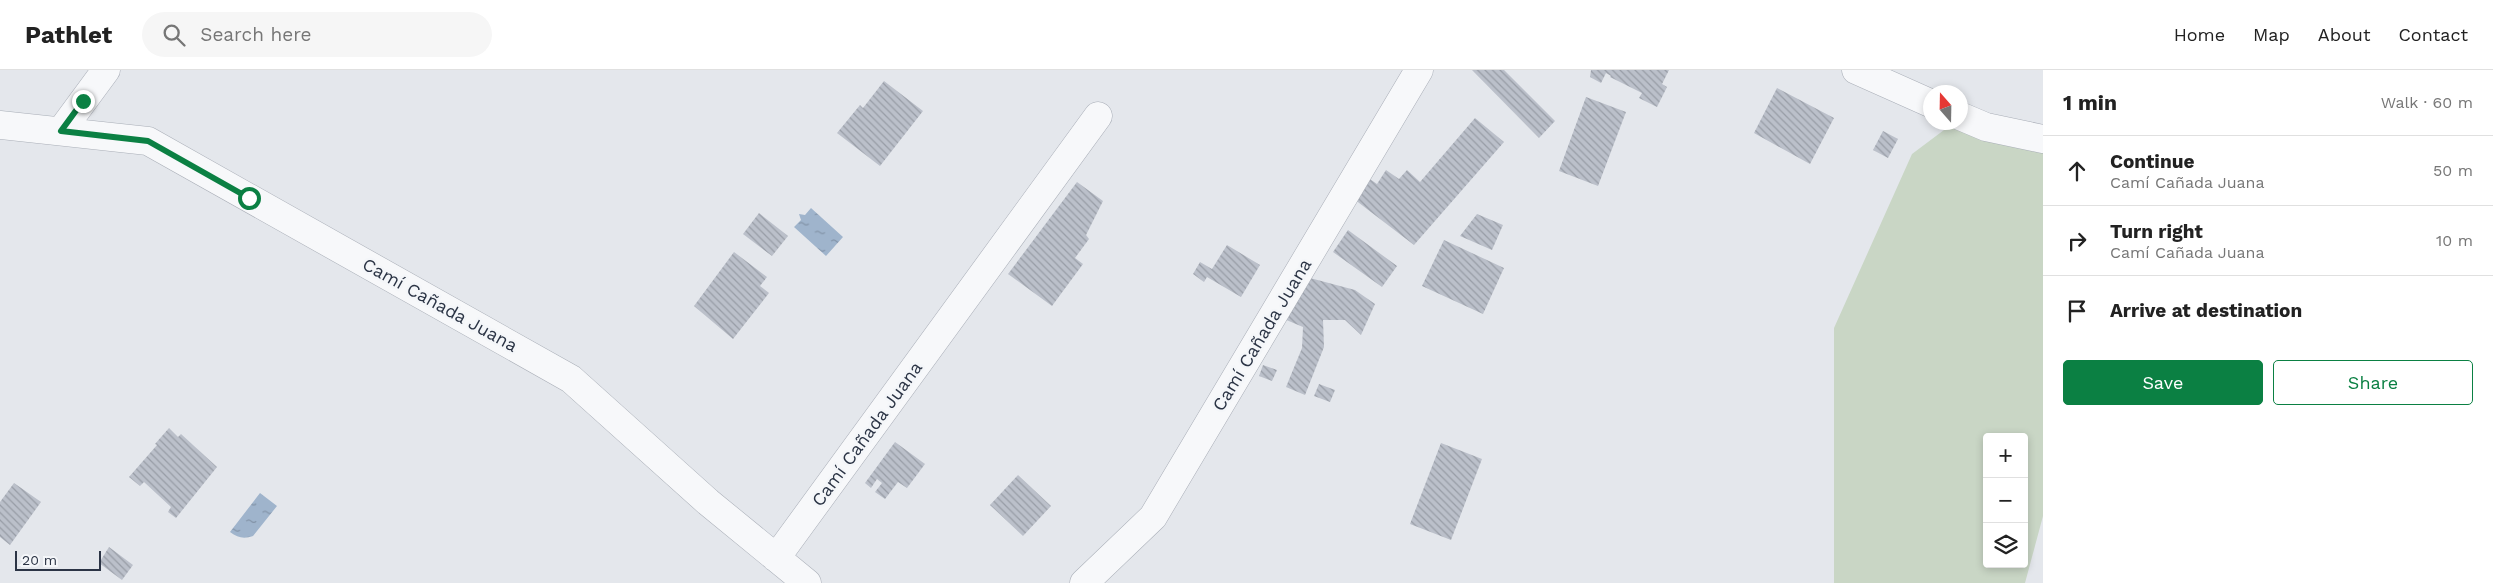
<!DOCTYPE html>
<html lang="en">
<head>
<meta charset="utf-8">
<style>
  body { margin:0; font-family:"Work Sans",sans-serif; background:#f6f6f6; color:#222 }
  .controls { position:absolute; right:15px; bottom:15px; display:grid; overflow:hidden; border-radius:5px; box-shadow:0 2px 8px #0003 }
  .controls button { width:45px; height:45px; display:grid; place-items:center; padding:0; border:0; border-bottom:1px solid #e0e0e0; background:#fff; color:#222; font:25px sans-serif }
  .compass { position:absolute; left:1923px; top:15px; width:45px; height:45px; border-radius:50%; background:#fff; box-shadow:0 2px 8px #0003; rotate:340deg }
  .scale { position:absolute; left:15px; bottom:12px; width:86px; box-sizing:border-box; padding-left:5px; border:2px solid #2b3445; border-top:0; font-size:14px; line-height:18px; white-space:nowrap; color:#2b3445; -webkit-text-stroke:4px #f4f6f9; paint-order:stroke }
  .stop { position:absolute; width:15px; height:15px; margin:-11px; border:4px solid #0b8043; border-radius:50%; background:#fff }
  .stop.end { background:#0b8043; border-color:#fff; box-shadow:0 1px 5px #0008 }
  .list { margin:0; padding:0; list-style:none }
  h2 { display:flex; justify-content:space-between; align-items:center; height:65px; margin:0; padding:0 20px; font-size:21px }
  h2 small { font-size:16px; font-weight:400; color:#767676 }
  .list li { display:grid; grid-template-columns:32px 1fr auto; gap:15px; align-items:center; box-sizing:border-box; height:70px; padding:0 20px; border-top:1px solid #e0e0e0 }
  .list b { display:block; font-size:19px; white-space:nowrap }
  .list p { margin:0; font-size:16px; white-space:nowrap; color:#767676 }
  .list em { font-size:16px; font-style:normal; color:#767676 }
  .actions { display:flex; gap:10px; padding:15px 20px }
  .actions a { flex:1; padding:11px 0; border:1px solid #0b8043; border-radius:5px; text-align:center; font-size:18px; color:#0b8043 }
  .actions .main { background:#0b8043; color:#fff }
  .icon { flex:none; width:28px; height:28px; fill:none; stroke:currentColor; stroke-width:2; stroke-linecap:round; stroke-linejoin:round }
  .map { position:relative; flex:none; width:2043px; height:513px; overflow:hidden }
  header { display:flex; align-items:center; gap:30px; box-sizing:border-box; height:70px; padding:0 25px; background:#fff; border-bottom:1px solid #e0e0e0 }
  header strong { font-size:24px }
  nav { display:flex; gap:28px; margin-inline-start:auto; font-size:18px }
  .search { width:350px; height:45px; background:#f6f6f6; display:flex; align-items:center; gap:12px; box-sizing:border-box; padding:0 18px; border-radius:28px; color:#767676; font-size:19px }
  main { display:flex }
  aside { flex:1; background:#fff }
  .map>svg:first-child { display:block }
  .green { fill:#c9d6c5; fill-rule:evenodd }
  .water { fill:url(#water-ripples) }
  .building { fill:url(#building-back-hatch) }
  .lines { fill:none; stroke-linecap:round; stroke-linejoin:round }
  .street-casing { stroke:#a9aeb7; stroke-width:29 }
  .street { stroke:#f7f8fa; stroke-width:28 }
  .route { stroke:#0b8043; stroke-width:6 }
  .labels { text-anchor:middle; stroke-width:5; stroke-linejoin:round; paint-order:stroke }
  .street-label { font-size:18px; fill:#2b3445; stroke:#f4f6f9 }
</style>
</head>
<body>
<header>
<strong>Pathlet</strong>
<div class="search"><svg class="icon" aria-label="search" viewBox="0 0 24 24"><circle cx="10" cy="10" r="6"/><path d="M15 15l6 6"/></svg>Search here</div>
<nav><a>Home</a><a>Map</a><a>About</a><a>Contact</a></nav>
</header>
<main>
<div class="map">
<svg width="2043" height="513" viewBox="0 0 2043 513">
  <defs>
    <pattern id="water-ripples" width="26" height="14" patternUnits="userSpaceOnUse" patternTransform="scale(1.25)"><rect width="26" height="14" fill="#9fb4cc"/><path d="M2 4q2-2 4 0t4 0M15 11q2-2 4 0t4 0" fill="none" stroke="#8293a7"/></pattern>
    <pattern id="building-back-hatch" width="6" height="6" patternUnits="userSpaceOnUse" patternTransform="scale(1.25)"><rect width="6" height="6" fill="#bbc0ca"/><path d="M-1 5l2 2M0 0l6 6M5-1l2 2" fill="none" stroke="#989da6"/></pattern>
  </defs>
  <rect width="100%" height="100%" fill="#e4e7ec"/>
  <path class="green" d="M1948,57L2043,81V446L2025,513H1834V258L1912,84ZM1987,367H2024V494H1987Z"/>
  <path class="water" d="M811,138L843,167L826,186L794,157L801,150L799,144L805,145Z
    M260,423L277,436L253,466C244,469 238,468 230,462Z"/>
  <path class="building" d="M1472,0H1504L1555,51L1539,68Z
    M1591,0H1669L1662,14L1667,17L1657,37L1639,28L1642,23L1610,7L1611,6L1606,3L1601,13L1590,7Z
    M884,11L923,41L880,96L837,63L860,35L863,38Z
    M1777,18L1834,48L1810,94L1754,63Z
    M1586,27L1626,42L1598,116L1559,101Z
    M1475,48L1504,72L1414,175L1350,126L1364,105L1377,114L1386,100L1399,109L1407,100L1420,112Z
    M1883,61L1898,69L1888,88L1873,80Z
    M1077,112L1103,131L1086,165L1089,169L1075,188L1083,194L1052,236L1008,204Z
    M759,143L788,166L772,186L743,164Z
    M1477,144L1503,155L1492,180L1460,166Z
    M1348,160L1397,196L1382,217L1333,182Z
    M1444,170L1504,198L1483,244L1422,216Z
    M1227,175L1260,195L1241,227L1207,207L1204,212L1193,204L1200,192L1212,199Z
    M734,182L767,207L760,216L769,223L733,269L694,236Z
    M1310,208L1355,220L1375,234L1361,265L1345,250H1323L1324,277L1305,325L1286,317L1302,278L1303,257L1284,249Z
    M1263,295L1277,300L1272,311L1259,306Z
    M1319,314L1335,320L1330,332L1314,326Z
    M169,358L178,367L181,364L217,397L176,448L168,442L171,437L144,412L140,416L129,407L157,375L155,374Z
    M895,372L925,394L907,418L898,412L885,429L875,422L882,413L877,409L871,418L865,413Z
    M1441,373L1482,389L1451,470L1410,454Z
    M1018,405L1051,436L1023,466L990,435Z
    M14,413L41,432L10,475L0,467V432Z
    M109,477L133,495L122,510L99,493Z"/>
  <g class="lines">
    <g class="street-casing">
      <path id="street" d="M1856,0L1930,33
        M1960,46L1986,57L2043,69
        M0,55L148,71L571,309L708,432L807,513
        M61,61L106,0
        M776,488L1098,46
        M1084,513L1153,447L1419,0"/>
    </g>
    <use href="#street" class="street"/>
  </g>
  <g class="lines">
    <path class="route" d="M83,31L61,61L148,71L249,128"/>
  </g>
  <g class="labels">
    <g class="street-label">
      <text transform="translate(440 235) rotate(29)" y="6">Camí Cañada Juana</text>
      <text transform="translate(1262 265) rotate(-59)" y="6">Camí Cañada Juana</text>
      <text transform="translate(867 364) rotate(-54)" y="6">Camí Cañada Juana</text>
    </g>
  </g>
</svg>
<div class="controls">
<button>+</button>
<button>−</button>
<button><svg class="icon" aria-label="layers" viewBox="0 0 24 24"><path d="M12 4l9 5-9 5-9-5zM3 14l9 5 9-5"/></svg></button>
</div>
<svg class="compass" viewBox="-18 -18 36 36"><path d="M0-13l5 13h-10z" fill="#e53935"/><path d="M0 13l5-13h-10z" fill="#767676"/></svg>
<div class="scale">20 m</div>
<div class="stop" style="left:249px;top:128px"></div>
<div class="stop end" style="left:83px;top:31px"></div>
</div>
<aside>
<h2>1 min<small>Walk · 60 m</small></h2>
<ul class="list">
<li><svg class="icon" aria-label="ahead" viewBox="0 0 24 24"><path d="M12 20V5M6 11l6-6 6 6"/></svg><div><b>Continue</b><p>Camí Cañada Juana</p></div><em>50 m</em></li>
<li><svg class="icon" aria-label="right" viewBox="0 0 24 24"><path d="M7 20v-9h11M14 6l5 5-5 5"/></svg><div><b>Turn right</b><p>Camí Cañada Juana</p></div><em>10 m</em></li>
<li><svg class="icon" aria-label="arrive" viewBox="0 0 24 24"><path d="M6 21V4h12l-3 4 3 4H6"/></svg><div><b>Arrive at destination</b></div></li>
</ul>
<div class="actions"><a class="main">Save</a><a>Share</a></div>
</aside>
</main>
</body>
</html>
